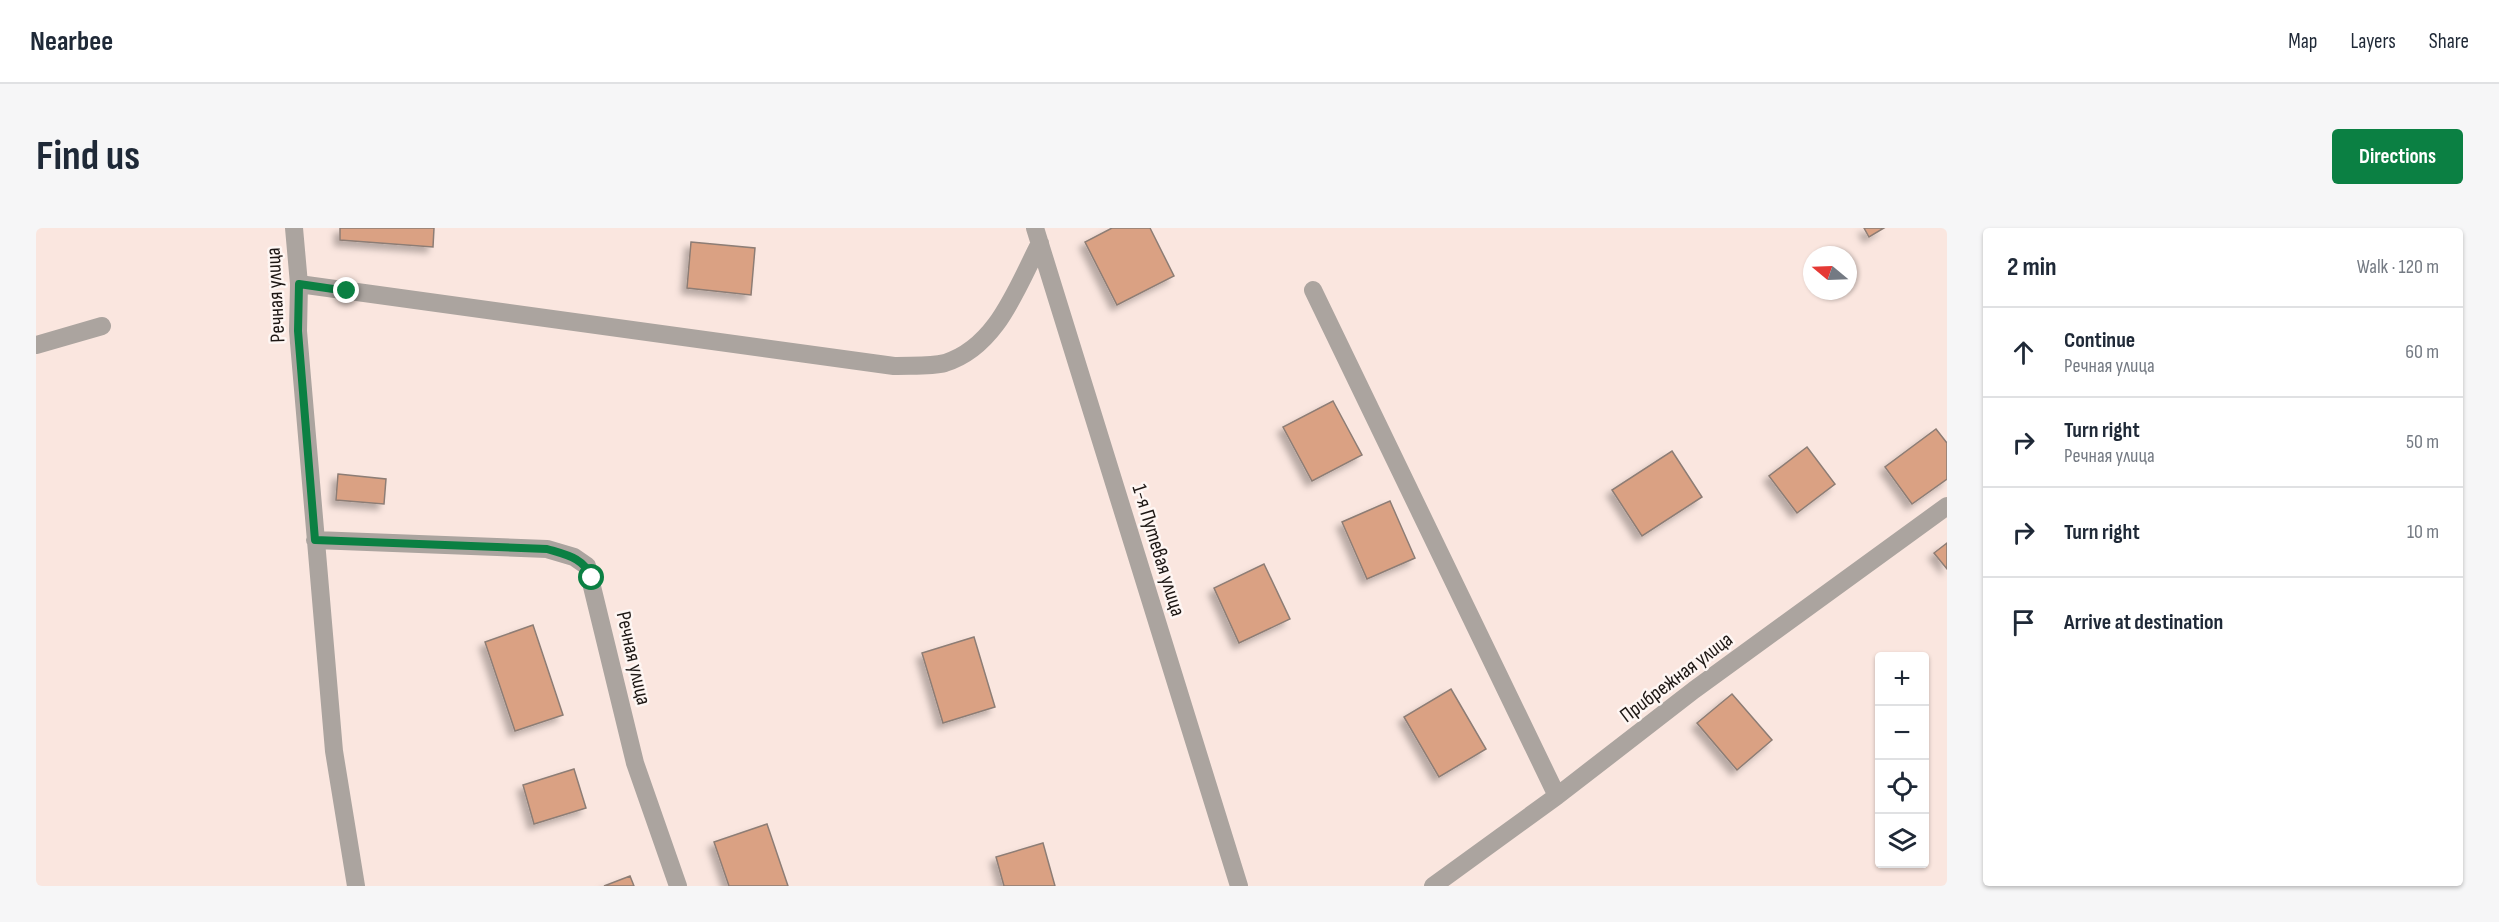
<!DOCTYPE html>
<html lang="en">
<head>
<meta charset="utf-8">
<style>
  body { margin:0; font-family:"Sofia Sans Condensed",sans-serif; background:#f6f6f7; color:#1f2937 }
  .controls { position:absolute; right:18px; bottom:18px; display:grid; overflow:hidden; border-radius:6px; box-shadow:0 2px 4px #0004 }
  .controls button { width:54px; height:54px; display:grid; place-items:center; padding:0; border:0; border-bottom:2px solid #e0e1e3; background:#fff; color:#1f2937; font:30px sans-serif }
  .compass { position:absolute; left:1767px; top:18px; width:54px; height:54px; border-radius:50%; background:#fff; box-shadow:0 2px 4px #0004; rotate:289deg }
  .stop { position:absolute; width:18px; height:18px; margin:-14px; border:4px solid #0b8043; border-radius:50%; background:#fff }
  .stop.end { background:#0b8043; border-color:#fff; box-shadow:0 2px 6px #0008 }
  .list { margin:0; padding:0; list-style:none }
  h2 { display:flex; justify-content:space-between; align-items:center; height:78px; margin:0; padding:0 24px; font-size:26px }
  h2 small { font-size:20px; font-weight:400; color:#747a83 }
  .list li { display:grid; grid-template-columns:39px 1fr auto; gap:18px; align-items:center; box-sizing:border-box; height:90px; padding:0 24px; border-top:2px solid #e0e1e3 }
  .list b { display:block; font-size:22px; white-space:nowrap }
  .list p { margin:0; font-size:20px; white-space:nowrap; color:#747a83 }
  .list em { font-size:20px; font-style:normal; color:#747a83 }
  .icon { flex:none; width:33px; height:33px; fill:none; stroke:currentColor; stroke-width:2; stroke-linecap:round; stroke-linejoin:round }
  .map { position:relative; flex:none; width:1911px; height:658px; overflow:hidden; border-radius:6px }
  header { display:flex; align-items:center; gap:36px; box-sizing:border-box; height:84px; padding:0 30px; background:#fff; border-bottom:2px solid #e0e1e3 }
  header strong { font-size:28px }
  nav { display:flex; gap:33px; margin-inline-start:auto; font-size:21px }
  .intro { display:flex; align-items:center; justify-content:space-between; box-sizing:border-box; height:144px; padding:0 36px }
  h1 { margin:0; font-size:42px }
  .button { padding:15px 27px; border-radius:6px; background:#0b8043; color:#fff; font-size:21px; font-weight:700 }
  main { display:flex; gap:36px; padding:0 36px }
  aside { flex:1; background:#fff; border-radius:6px; box-shadow:0 2px 4px #0004 }
  .map>svg:first-child { display:block }
  .building { fill:#daa183; stroke:#8d7d75; stroke-width:1.5; filter:url(#shadow) }
  .lines { fill:none; stroke-linecap:round; stroke-linejoin:round }
  .minor { stroke:#aba49f; stroke-width:18 }
  .route { stroke:#0b8043; stroke-width:8 }
  .labels { text-anchor:middle; stroke-width:5; stroke-linejoin:round; paint-order:stroke }
  .street-label { font-size:21px; fill:#1d1714; stroke:#fef6f3 }
</style>
</head>
<body>
<header>
<strong>Nearbee</strong>
<nav><a>Map</a><a>Layers</a><a>Share</a></nav>
</header>
<div class="intro"><h1>Find us</h1><a class="button">Directions</a></div>
<main>
<div class="map">
<svg width="1911" height="658" viewBox="0 0 1911 658">
  <defs>
    <filter id="shadow"><feDropShadow dx="-5.5" dy="5.5" stdDeviation="3" flood-color="#0004"/></filter>
  </defs>
  <rect width="100%" height="100%" fill="#fae6df"/>
  <path class="building" d="M304,0H398L397,19L304,12Z
    M1076,0H1114L1138,48L1081,77L1049,14Z
    M1828,0H1848L1833,9Z
    M655,14L719,20L715,67L651,60Z
    M1297,173L1326,227L1276,253L1247,199Z
    M1900,201L1911,215V251L1876,276L1849,239Z
    M1771,219L1799,256L1761,285L1733,248Z
    M1636,223L1666,269L1606,308L1576,262Z
    M302,246L350,251L348,276L300,272Z
    M1354,273L1379,330L1331,351L1306,294Z
    M1911,315V341L1898,325Z
    M1228,336L1254,391L1203,415L1178,360Z
    M497,397L527,487L479,503L449,414Z
    M938,409L959,479L907,495L886,425Z
    M1415,461L1450,521L1403,549L1368,489Z
    M1696,466L1736,512L1701,542L1661,495Z
    M538,541L550,580L498,596L487,557Z
    M731,596L752,658H693L678,614Z
    M1007,615L1019,658H968L960,629Z
    M594,648L598,658H568Z"/>
  <g class="lines">
    <path class="minor" d="M258,0L263,56L262,103L298,523L320,658
      M999,0L1203,658
      M263,56L858,138C873,137 894,139 909,135C961,119 981,59 1004,15
      M1277,62L1521,568
      M0,117L66,98
      M279,312L511,321L538,329L551,338L599,535L642,658
      M1397,658L1521,568L1658,462L1911,278"/>
  </g>
  <g class="lines">
    <path class="route" d="M311,63L263,56L262,103L279,312L511,321C531,327 548,330 556,350"/>
  </g>
  <g class="labels">
    <g class="street-label">
      <text transform="translate(239 67) rotate(-93)" y="7">Речная улица</text>
      <text transform="translate(1123 322) rotate(73)" y="7">1-я Путевая улица</text>
      <text transform="translate(598 430) rotate(77)" y="7">Речная улица</text>
      <text transform="translate(1640 449) rotate(-37)" y="7">Прибрежная улица</text>
    </g>
  </g>
</svg>
<div class="controls">
<button>+</button>
<button>−</button>
<button><svg class="icon" aria-label="locate" viewBox="0 0 24 24"><circle cx="12" cy="12" r="6"/><path d="M12 2v4M12 18v4M2 12h4M18 12h4"/></svg></button>
<button><svg class="icon" aria-label="layers" viewBox="0 0 24 24"><path d="M12 4l9 5-9 5-9-5zM3 14l9 5 9-5"/></svg></button>
</div>
<svg class="compass" viewBox="-18 -18 36 36"><path d="M0-13l5 13h-10z" fill="#e53935"/><path d="M0 13l5-13h-10z" fill="#747a83"/></svg>
<div class="stop" style="left:556px;top:350px"></div>
<div class="stop end" style="left:311px;top:63px"></div>
</div>
<aside>
<h2>2 min<small>Walk · 120 m</small></h2>
<ul class="list">
<li><svg class="icon" aria-label="ahead" viewBox="0 0 24 24"><path d="M12 20V5M6 11l6-6 6 6"/></svg><div><b>Continue</b><p>Речная улица</p></div><em>60 m</em></li>
<li><svg class="icon" aria-label="right" viewBox="0 0 24 24"><path d="M7 20v-9h11M14 6l5 5-5 5"/></svg><div><b>Turn right</b><p>Речная улица</p></div><em>50 m</em></li>
<li><svg class="icon" aria-label="right" viewBox="0 0 24 24"><path d="M7 20v-9h11M14 6l5 5-5 5"/></svg><div><b>Turn right</b></div><em>10 m</em></li>
<li><svg class="icon" aria-label="arrive" viewBox="0 0 24 24"><path d="M6 21V4h12l-3 4 3 4H6"/></svg><div><b>Arrive at destination</b></div></li>
</ul>
</aside>
</main>
</body>
</html>
